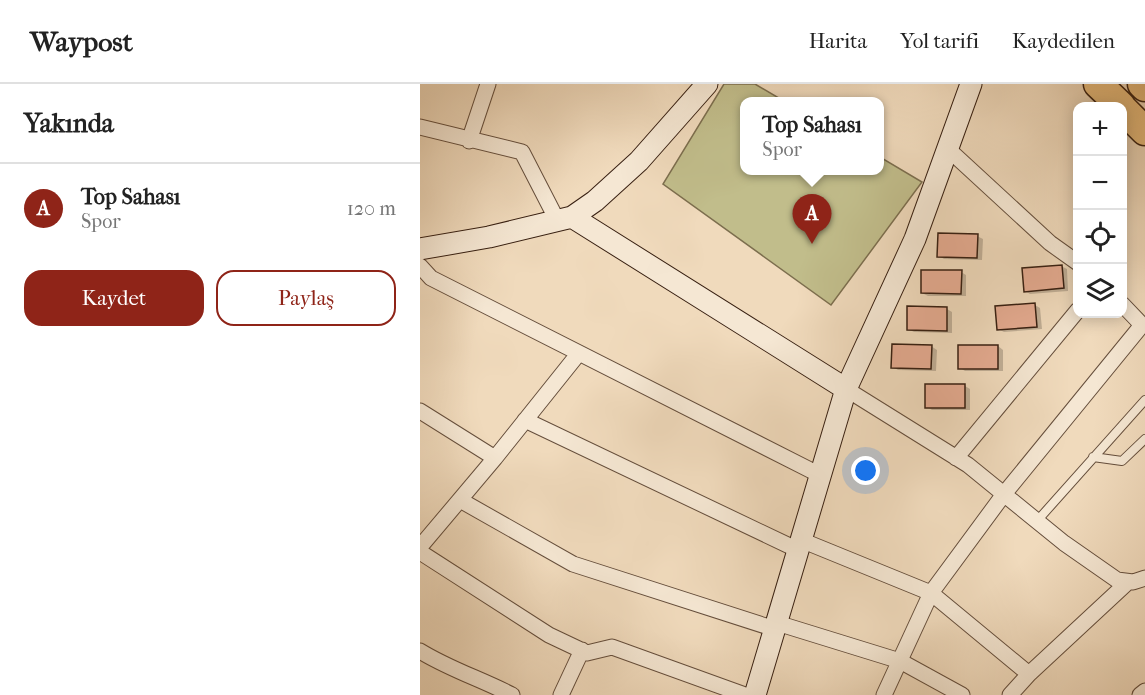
<!DOCTYPE html>
<html lang="tr">
<head>
<meta charset="utf-8">
<style>
  body { margin:0; font-family:"IM FELL French Canon",serif; background:#f2f2f2; color:#222 }
  .controls { position:absolute; right:18px; top:18px; display:grid; overflow:hidden; border-radius:12px; box-shadow:0 3px 15px #0003 }
  .controls button { width:54px; height:54px; display:grid; place-items:center; padding:0; border:0; border-bottom:2px solid #e0e0e0; background:#fff; color:#222; font:30px sans-serif }
  .you { position:absolute; left:446px; top:387px; width:21px; height:21px; margin:-15px; border:4px solid #fff; border-radius:50%; background:#1a73e8; box-shadow:0 0 0 9px #1a73e833 }
  .badge { display:grid; place-items:center; width:39px; height:39px; border-radius:50%; background:#8f2418; color:#fff; font-size:20px; font-weight:700 }
  .pin { position:absolute; translate:-50% -50px; filter:drop-shadow(0 2px 3px #0008) }
  .pin::after { content:''; position:absolute; top:32px; width:21px; height:18px; background:inherit; clip-path:polygon(0 0,100% 0,50% 100%) }
  .popup { position:absolute; left:320px; top:13px; width:144px; height:78px; box-sizing:border-box; display:grid; place-content:center; border-radius:12px; background:#fff; filter:drop-shadow(0 2px 4px #0005); font-size:20px; white-space:nowrap; color:#767676 }
  .popup b { font-size:22px; color:#222 }
  .popup::after { content:''; position:absolute; left:50%; top:100%; margin-left:-12px; border:12px solid transparent; border-top-color:#fff }
  .list { margin:0; padding:0; list-style:none }
  h2 { display:flex; justify-content:space-between; align-items:center; height:78px; margin:0; padding:0 24px; font-size:26px }
  h2 small { font-size:20px; font-weight:400; color:#767676 }
  .list li { display:grid; grid-template-columns:39px 1fr auto; gap:18px; align-items:center; box-sizing:border-box; height:90px; padding:0 24px; border-top:2px solid #e0e0e0 }
  .list b { display:block; font-size:22px; white-space:nowrap }
  .list p { margin:0; font-size:20px; white-space:nowrap; color:#767676 }
  .list em { font-size:20px; font-style:normal; color:#767676 }
  .actions { display:flex; gap:12px; padding:18px 24px }
  .actions a { flex:1; padding:14px 0; border:2px solid #8f2418; border-radius:18px; text-align:center; font-size:21px; color:#8f2418 }
  .actions .main { background:#8f2418; color:#fff }
  .icon { flex:none; width:33px; height:33px; fill:none; stroke:currentColor; stroke-width:2; stroke-linecap:round; stroke-linejoin:round }
  .map { position:relative; flex:none; width:725px; height:611px; overflow:hidden }
  header { display:flex; align-items:center; gap:36px; box-sizing:border-box; height:84px; padding:0 30px; background:#fff; border-bottom:2px solid #e0e0e0 }
  header strong { font-size:28px }
  nav { display:flex; gap:33px; margin-inline-start:auto; font-size:21px }
  main { display:flex }
  aside { flex:1; background:#fff }
  .map>svg:first-child { display:block }
  .green { fill:#c1bd8b; stroke:#7c6e4e; stroke-width:1.5 }
  .shadow { fill:#0003 }
  .building { fill:#e5ab91; stroke:#371f11; stroke-width:1.5 }
  .lines { fill:none; stroke-linecap:round; stroke-linejoin:round }
  .lane-casing { stroke:#654e3c; stroke-width:10 }
  .street-casing { stroke:#654e3c; stroke-width:17 }
  .secondary-casing { stroke:#371f11; stroke-width:23 }
  .highway-casing { stroke:#371f11; stroke-width:31 }
  .lane { stroke:#f5e7d3; stroke-width:8 }
  .street { stroke:#f5e7d3; stroke-width:15 }
  .secondary { stroke:#f5e7d3; stroke-width:21 }
  .highway { stroke:#e8bd7e; stroke-width:28 }
</style>
</head>
<body>
<header>
<strong>Waypost</strong>
<nav><a>Harita</a><a>Yol tarifi</a><a>Kaydedilen</a></nav>
</header>
<main>
<aside>
<h2>Yakında<small></small></h2>
<ul class="list">
<li><span class="badge">A</span><div><b>Top Sahası</b><p>Spor</p></div><em>120 m</em></li>
</ul>
<div class="actions"><a class="main">Kaydet</a><a>Paylaş</a></div>
</aside>
<div class="map">
<svg width="725" height="611" viewBox="0 0 725 611">
  <rect width="100%" height="100%" fill="#f0dabc"/>
  <filter id="stains"><feTurbulence type="fractalNoise" baseFrequency=".00333" numOctaves="4"/><feColorMatrix values="0 0 0 0 .2 0 0 0 0 .09 0 0 0 0 .02 0 0 0 .5 -.17"/></filter>
  <radialGradient id="worn" r=".72"><stop offset=".6" stop-color="#630" stop-opacity="0"/><stop offset="1" stop-color="#630" stop-opacity=".3"/></radialGradient>
  <path class="green" d="M304,0H335L364,17L324,18V86H460V73L502,98L411,221L243,100Z"/>
  <path class="shadow" d="M557,152L563,155L562,176L524,175L519,172Z
    M641,182L647,185L648,207L610,210L605,207Z
    M541,188L546,191V212H508L502,209Z
    M615,221L620,224L622,245L584,248L578,245Z
    M527,225L532,228V249L494,248L488,245Z
    M511,262L517,266L516,287L478,286L473,283Z
    M578,262L583,266V287H545L540,284Z
    M545,302L550,305V326H512L507,323Z"/>
  <path class="building" d="M518,149L558,150L557,174L517,173Z
    M642,181L644,204L604,208L602,184Z
    M501,186H542L541,210L501,209Z
    M615,219L617,243L577,246L575,222Z
    M487,222L527,223V247L487,246Z
    M472,260L512,261L511,285L471,284Z
    M538,261H578V285H538Z
    M505,300H545V324H505Z"/>
  <g class="lines">
    <g class="lane-casing">
      <path id="lane" d="M673,373L702,377L725,355
        M617,437L725,316"/>
    </g>
    <g class="street-casing">
      <path id="street" d="M0,43L102,68L137,136
        M49,57L68,0
        M528,65L630,159L658,179
        M0,182L11,194L400,391
        M426,305L548,381L644,459L697,496L713,498L725,494
        M0,327L75,374L159,269
        M105,336L378,466
        M536,374L658,226
        M40,416L153,480L355,545
        M381,456L511,509L584,410L722,241L702,220
        M0,463L75,374
        M0,468L129,551L167,569L192,563L325,611
        M357,539L480,577L542,611
        M0,567C29,585 61,595 92,611
        M141,611L162,566
        M464,611L511,509L609,590L708,498
        M590,611L609,590
        M720,611L725,607"/>
    </g>
    <g class="secondary-casing">
      <path id="secondary" d="M152,133L426,305
        M0,165L69,153L152,133L175,117L219,77L287,0
        M335,611L426,305L495,155L551,0"/>
    </g>
    <g class="highway-casing">
      <path id="highway" d="M678,0L701,22
        M722,0L725,3
        M702,24L725,47"/>
    </g>
    <use href="#lane" class="lane"/>
    <use href="#street" class="street"/>
    <use href="#secondary" class="secondary"/>
    <use href="#highway" class="highway"/>
  </g>
  <rect width="100%" height="100%" filter="url(#stains)"/>
  <rect width="100%" height="100%" fill="url(#worn)"/>
</svg>
<div class="controls">
<button>+</button>
<button>−</button>
<button><svg class="icon" aria-label="locate" viewBox="0 0 24 24"><circle cx="12" cy="12" r="6"/><path d="M12 2v4M12 18v4M2 12h4M18 12h4"/></svg></button>
<button><svg class="icon" aria-label="layers" viewBox="0 0 24 24"><path d="M12 4l9 5-9 5-9-5zM3 14l9 5 9-5"/></svg></button>
</div>
<div class="you"></div>
<div class="pin badge" style="left:392px;top:160px">A</div>
<div class="popup"><b>Top Sahası</b>Spor</div>
</div>
</main>
</body>
</html>
